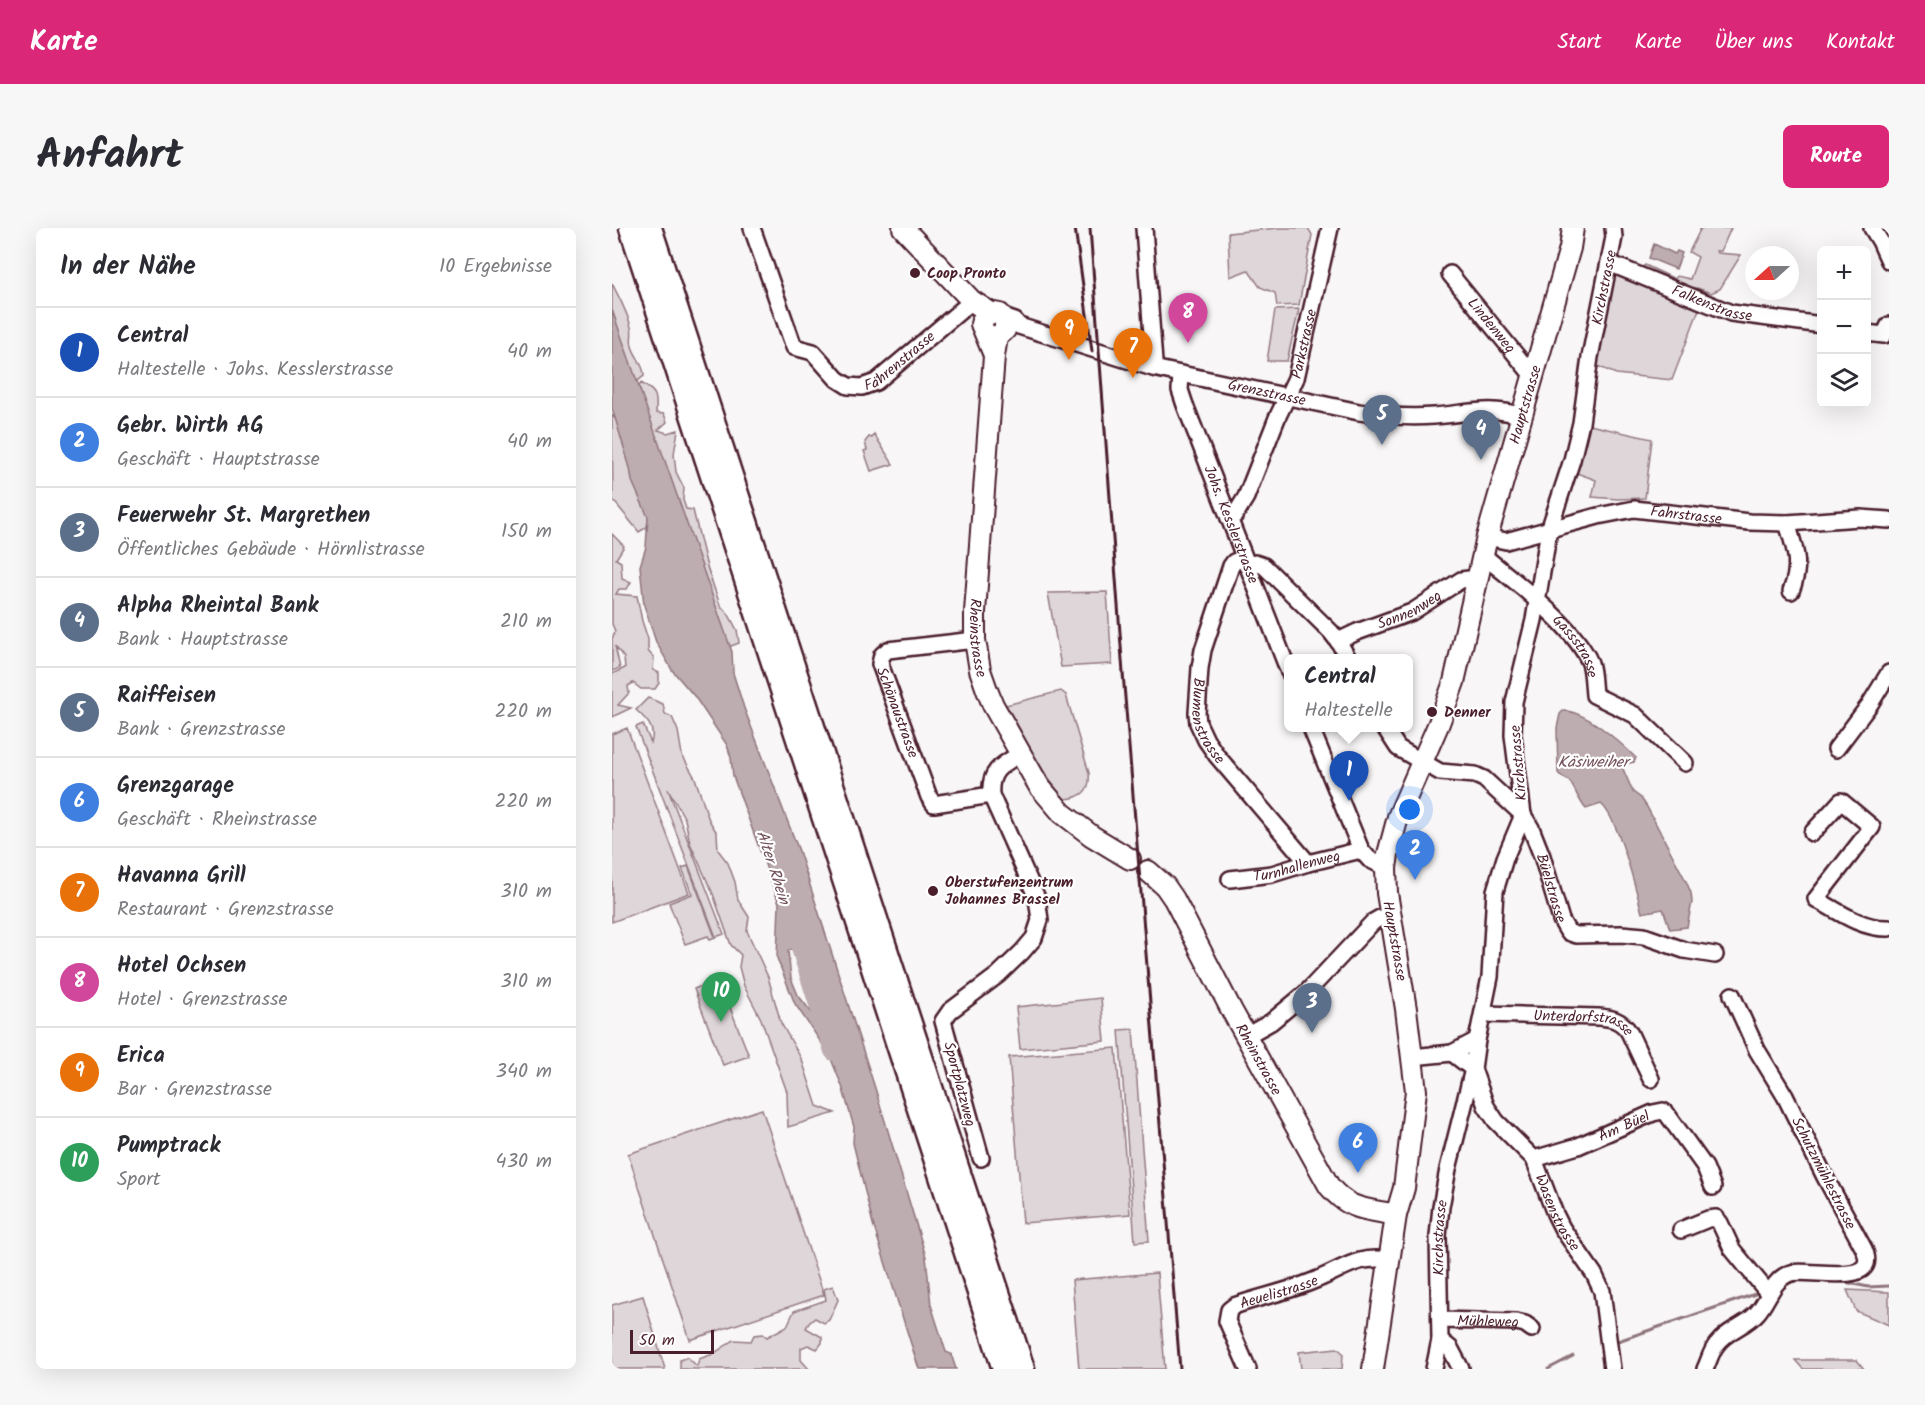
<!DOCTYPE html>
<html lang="de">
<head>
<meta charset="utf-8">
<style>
  body { margin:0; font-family:Kalam,sans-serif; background:#f7f7f7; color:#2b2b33 }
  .controls { position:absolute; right:18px; top:18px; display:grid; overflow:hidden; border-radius:9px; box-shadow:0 6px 24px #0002 }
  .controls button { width:54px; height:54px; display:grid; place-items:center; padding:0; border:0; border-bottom:2px solid #e1e1e2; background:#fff; color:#2b2b33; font:30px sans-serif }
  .compass { position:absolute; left:1133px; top:18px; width:54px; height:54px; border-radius:50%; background:#fff; box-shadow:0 6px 24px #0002; rotate:249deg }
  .scale { position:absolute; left:18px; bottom:15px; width:84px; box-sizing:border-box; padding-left:6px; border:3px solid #4a1f2b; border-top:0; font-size:16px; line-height:21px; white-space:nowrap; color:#4a1f2b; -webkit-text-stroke:4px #fff; paint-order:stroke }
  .you { position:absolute; left:798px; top:582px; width:21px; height:21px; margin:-15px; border:4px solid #fff; border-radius:50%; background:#1a73e8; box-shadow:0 0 0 9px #1a73e833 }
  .badge { display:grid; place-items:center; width:39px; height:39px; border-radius:50%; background:#db2777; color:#fff; font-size:20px; font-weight:700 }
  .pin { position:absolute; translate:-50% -50px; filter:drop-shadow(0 2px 3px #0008) }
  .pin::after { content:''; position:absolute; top:32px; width:21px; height:18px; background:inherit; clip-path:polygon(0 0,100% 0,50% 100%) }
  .popup { position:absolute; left:672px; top:426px; width:129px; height:78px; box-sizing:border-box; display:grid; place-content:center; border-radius:9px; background:#fff; filter:drop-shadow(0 2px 4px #0005); font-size:20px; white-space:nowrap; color:#7c7c81 }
  .popup b { font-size:22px; color:#2b2b33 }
  .popup::after { content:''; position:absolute; left:50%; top:100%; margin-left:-12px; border:12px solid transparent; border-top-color:#fff }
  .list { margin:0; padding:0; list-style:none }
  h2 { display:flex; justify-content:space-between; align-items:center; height:78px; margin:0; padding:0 24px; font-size:26px }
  h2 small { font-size:20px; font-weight:400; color:#7c7c81 }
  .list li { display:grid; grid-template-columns:39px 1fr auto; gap:18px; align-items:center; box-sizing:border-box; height:90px; padding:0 24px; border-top:2px solid #e1e1e2 }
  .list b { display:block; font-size:22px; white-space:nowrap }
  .list p { margin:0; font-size:20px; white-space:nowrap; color:#7c7c81 }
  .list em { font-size:20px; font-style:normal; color:#7c7c81 }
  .icon { flex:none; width:33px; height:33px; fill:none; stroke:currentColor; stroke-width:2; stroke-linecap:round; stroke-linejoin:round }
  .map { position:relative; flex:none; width:1277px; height:1141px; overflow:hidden; border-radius:9px }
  header { display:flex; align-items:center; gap:36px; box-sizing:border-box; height:84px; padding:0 30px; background:#db2777; color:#fff }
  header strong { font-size:28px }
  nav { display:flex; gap:33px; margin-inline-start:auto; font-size:21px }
  .intro { display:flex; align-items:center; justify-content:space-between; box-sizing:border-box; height:144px; padding:0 36px }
  h1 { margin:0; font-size:42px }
  .button { padding:15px 27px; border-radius:9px; background:#db2777; color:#fff; font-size:21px; font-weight:700 }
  main { display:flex; gap:36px; padding:0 36px }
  aside { flex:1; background:#fff; border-radius:9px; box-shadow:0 6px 24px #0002 }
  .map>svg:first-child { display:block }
  .green { fill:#ded6d9; stroke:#947a82; stroke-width:1.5 }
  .water { fill:#bdadb0; stroke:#8f747b; stroke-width:1.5; fill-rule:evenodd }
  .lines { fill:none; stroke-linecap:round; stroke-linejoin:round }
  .stream { stroke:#8f747b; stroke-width:3 }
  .river { stroke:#bdadb0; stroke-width:20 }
  .minor-casing { stroke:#4a1f2b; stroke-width:20 }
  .major-casing { stroke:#4a1f2b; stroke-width:24 }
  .highway-casing { stroke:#4a1f2b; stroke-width:27 }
  .minor { stroke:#fff; stroke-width:15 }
  .major { stroke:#fff; stroke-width:20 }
  .highway { stroke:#fff; stroke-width:22 }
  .rail { stroke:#4a1f2b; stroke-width:3 }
  .poi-dot { fill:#4a1f2b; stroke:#fff; stroke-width:2 }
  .labels { text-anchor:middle; stroke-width:4.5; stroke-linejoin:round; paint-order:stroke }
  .poi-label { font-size:15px; font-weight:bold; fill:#4a1f2b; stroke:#fff; text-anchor:start }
  .street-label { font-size:15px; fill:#4a1f2b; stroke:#fff }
  .water-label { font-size:16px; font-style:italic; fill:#72515a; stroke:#fff }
</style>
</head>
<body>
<header>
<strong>Karte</strong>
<nav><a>Start</a><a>Karte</a><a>Über uns</a><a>Kontakt</a></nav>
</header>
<div class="intro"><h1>Anfahrt</h1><a class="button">Route</a></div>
<main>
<aside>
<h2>In der Nähe<small>10 Ergebnisse</small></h2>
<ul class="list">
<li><span class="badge" style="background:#1a4fb4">1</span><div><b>Central</b><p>Haltestelle · Johs. Kesslerstrasse</p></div><em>40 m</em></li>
<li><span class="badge" style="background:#3f7fe0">2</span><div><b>Gebr. Wirth AG</b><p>Geschäft · Hauptstrasse</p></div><em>40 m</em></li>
<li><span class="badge" style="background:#5c6f8a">3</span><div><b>Feuerwehr St. Margrethen</b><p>Öffentliches Gebäude · Hörnlistrasse</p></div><em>150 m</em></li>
<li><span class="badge" style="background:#5c6f8a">4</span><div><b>Alpha Rheintal Bank</b><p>Bank · Hauptstrasse</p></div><em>210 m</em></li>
<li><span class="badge" style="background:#5c6f8a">5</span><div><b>Raiffeisen</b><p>Bank · Grenzstrasse</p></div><em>220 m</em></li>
<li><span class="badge" style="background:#3f7fe0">6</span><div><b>Grenzgarage</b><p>Geschäft · Rheinstrasse</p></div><em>220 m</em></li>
<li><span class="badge" style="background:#e8710a">7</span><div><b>Havanna Grill</b><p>Restaurant · Grenzstrasse</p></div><em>310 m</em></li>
<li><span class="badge" style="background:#d1479c">8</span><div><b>Hotel Ochsen</b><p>Hotel · Grenzstrasse</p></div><em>310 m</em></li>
<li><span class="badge" style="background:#e8710a">9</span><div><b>Erica</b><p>Bar · Grenzstrasse</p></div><em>340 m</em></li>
<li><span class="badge" style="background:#2e9e5b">10</span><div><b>Pumptrack</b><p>Sport</p></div><em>430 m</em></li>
</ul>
</aside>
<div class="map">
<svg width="1277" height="1141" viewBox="0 0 1277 1141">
  <rect width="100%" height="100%" fill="#f8f6f7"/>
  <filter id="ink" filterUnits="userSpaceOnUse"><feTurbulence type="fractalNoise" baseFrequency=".0167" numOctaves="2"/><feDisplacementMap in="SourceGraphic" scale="12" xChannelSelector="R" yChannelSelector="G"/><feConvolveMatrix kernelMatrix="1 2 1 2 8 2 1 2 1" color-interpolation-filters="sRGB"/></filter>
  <g filter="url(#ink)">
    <path class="green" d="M666,0H696L700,7L687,77L665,78L663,65L648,59L636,42L618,49L616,5Z
      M1089,0H1119L1109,23H1104L1105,25L1129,27L1108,61L1099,65L1085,60L1081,65L1000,32L1004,30L1030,40L1033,37L1063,51L1065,48L1078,51L1086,29L1077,24Z
      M1003,41L1089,76L1060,152L1004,146L981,136Z
      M0,55C7,70 15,83 19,99C21,105 18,111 20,118C23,129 32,136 32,148L24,154L0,82Z
      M687,81L675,133H655L663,82Z
      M29,155C45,164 45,168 44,185L52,186L55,194L46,202L55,205L66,202L62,226L64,244L72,260L71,272L74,281L81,282L95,339L108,377L117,387L125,402L127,415L114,420L90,340L26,160Z
      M0,187L7,195L37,287L35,299L27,304L1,272Z
      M973,196L1040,211L1033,270L1006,271L980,269L984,252L962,244Z
      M262,206L281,236L259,243L252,223L255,222L253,214L257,209L260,210Z
      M0,306L12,318L4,331L9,334L10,350L19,354L15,361H7L4,366L25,368L30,393L36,411V423L42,430L41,442L47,445V455L43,461H29L21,455L16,458L17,465L6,477L19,480L0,489V446L13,440L12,430L3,418L8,440L0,443V411L3,403L0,396Z
      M495,364L500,436L449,439L436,365Z
      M449,463L454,467L477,545C479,562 470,570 453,571C428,544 412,509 394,477Z
      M36,470L51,476L53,486L60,489L66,503L70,527L83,550L97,592L105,605L106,622L116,635L123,654L126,672L137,689L135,703L156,749L169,795L190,832L205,878L223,885L176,899L175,864L149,791L132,758L127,739L129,727L119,717L101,666L78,615L73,591L56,561L112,706L104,709L24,499L31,496L39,515C44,500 35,492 24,482Z
      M15,500L77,665L0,694V506Z
      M76,638L103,709L98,711L96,708L73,716L57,675L80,666L70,640Z
      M107,751L137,828L111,837L82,761Z
      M489,770L493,813L408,821L404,779Z
      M521,801L537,1013L523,1014L507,802Z
      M504,820L518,986L411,995L397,829Z
      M150,881L212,1067L78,1112L16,926Z
      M545,1045L553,1141H467L460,1052Z
      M221,1058L226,1072L217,1092L212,1095L203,1090L197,1095L194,1100L210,1109V1115L205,1121L196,1117L189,1120V1132L197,1141H68V1132L75,1129L85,1138L87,1131L101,1126L122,1112L139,1113L142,1107L151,1106L155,1109L175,1098L182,1083L214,1072L212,1061Z
      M1235,1062L1277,1064V1097L1244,1083Z
      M31,1068L53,1141H0V1077Z
      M725,1120L731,1125L730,1141H689L687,1124Z
      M1183,1132H1245L1252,1141H1191Z"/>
    <path class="water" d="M1042,16L1063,26L1065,23L1070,25L1064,41L1037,30Z
      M0,82L120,424L121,445L132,480L187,623L263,860L314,1029L319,1077L334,1124L339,1126L344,1141H307L261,996L241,915L242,899L230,858L217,826L183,776L165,730L167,675L121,548L119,530L115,517L83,469L60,442L44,414L32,377L28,338L34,319L36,289L20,253L18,240L0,180ZM181,720L202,751L203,757L201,764L214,797L211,799L186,767L179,750L176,723Z
      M951,483C973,482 1009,515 1024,530L1022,534L1013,536L1011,541L1021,564L1029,570L1035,579L1074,653L1079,665L1080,674L1075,699L1058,701L1051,681L1030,685C1024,661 1006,590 989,576L974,581C967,573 963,561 958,554C954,550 950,550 946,545L945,500L948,486Z"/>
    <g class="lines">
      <path class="stream" d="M1228,1053L1256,1059L1277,1058
        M1170,1057L1190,1051
        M1003,1114L1149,1064
        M936,1141L961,1128"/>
      <path class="river" d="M187,714L222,823"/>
      <g class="minor-casing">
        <g id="minor">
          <path id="s1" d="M140,0L182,119L201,124L225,151L236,158L250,159L264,154L360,73"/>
          <path d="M532,0L542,134L541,140"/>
          <path d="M1260,0L1268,13L1277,33"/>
          <path id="s2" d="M997,35L1119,85L1210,97"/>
          <path id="s3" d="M838,46L921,148"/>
          <path id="s4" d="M391,89L403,93L407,98L541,140L747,184C772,188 797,190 822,188C854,186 878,177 910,188"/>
          <path d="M1254,105L1272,107L1277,97"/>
          <path id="s5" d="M569,147L568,162L573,177L677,444"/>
          <path id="s6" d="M617,290L623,287L634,269L665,190L684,150L718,0"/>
          <path d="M1175,295C1183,321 1190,336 1179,363"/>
          <path id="s7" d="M875,309L894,313L986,288L1022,281L1137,294L1175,295L1248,290L1277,292"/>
          <path id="s8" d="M632,330L622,334L619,338L591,422L588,440L585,485L586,495L594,512L605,528L696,635"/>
          <path id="s9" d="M871,330L878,333C908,358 963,399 978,435C981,444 981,457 982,467L1023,487L1073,535"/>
          <path d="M635,338L643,335L652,338L719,404L726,413L736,430"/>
          <path id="s10" d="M363,412L276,422L270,427L268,436L317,569L322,576L379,567"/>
          <path id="s11" d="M726,413L745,404L800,384L849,352L857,351L866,353"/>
          <path d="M699,500L749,622L757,631L774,640"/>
          <path id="s12" d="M773,500L786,520L828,544L863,547L872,551L911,587L919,600L930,628L949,692L956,704L964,707L1009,706L1032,708L1072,722L1103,727"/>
          <path d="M1224,521L1258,476L1277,445"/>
          <path d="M1200,605L1229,573L1260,599L1204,671C1227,684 1250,701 1277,700"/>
          <path id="s13" d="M618,651L660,646L696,635L749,622"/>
          <path id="s14" d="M871,786L987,789C1000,790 1009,792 1017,804L1039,851"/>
          <path d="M634,808L659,794L694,765L761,694L768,690L778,689"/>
          <path id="s15" d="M840,825L861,841L874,878L884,893L922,931L943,986L950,1000L982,1046L990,1063L1000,1141"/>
          <path d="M800,829L840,825L865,812"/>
          <path d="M369,930L331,793L338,783L386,747L410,724L422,710L428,692L425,670L379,567C377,543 389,537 408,526"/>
          <path id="s16" d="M922,931L966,918L1041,885L1051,883L1055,886L1093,939L1101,959"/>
          <path d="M1069,1002L1096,991L1104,990L1108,995L1120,1021L1157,1066"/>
          <path id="s17" d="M828,1092L904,1094L913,1096L920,1101"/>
          <path d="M828,1112L838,1120L849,1141"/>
          <path id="s18" d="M636,1141L615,1093L617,1082L622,1078C650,1068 679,1063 706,1051C733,1040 746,1027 777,1032"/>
          <path id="s19" d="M822,1141L828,1112L826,1008L829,979L836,941L861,841L865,812L878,749L883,663L893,630L911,587L901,507L902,474L922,392L937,302L960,232L969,195L978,129L1002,9L1001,0"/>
          <path d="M1093,1141C1097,1133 1099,1123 1105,1116C1115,1102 1134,1098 1145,1085C1156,1073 1160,1053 1176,1046C1192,1038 1270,1062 1252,1021L1213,949L1173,868L1145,822L1120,767"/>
        </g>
      </g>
      <g class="major-casing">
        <g id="major">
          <path d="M291,0L360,73L379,85"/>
          <path d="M374,107L385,109L393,102V93L388,86C379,83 371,87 369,96L382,127"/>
          <path id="s20" d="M385,109L382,128L363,384V412L368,442L375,462L381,477L427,558L450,585L480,608L518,631"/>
          <path id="s21" d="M536,643L553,658L562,671L620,783L717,958C737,983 756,981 784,987"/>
          <path id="s22" d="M761,1141L784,987L792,960L804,863L794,781L775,665L774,640L776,626L786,589L827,495L842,454L875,309L958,20L961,0"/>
        </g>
      </g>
      <g class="highway-casing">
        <path id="highway" d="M19,0L392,1141
          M38,0L411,1141"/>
      </g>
      <use href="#minor" class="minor"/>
      <use href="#major" class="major"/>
      <use href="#highway" class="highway"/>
      <path class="rail" d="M463,0L480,123
        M478,0L511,445L568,1141"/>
    </g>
  </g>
  <g class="poi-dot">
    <circle cx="303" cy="45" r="6"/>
    <circle cx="820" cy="484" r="6"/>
    <circle cx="321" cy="663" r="6"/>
  </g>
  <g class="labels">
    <g class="poi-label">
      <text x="315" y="50">Coop Pronto</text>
      <text x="832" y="489">Denner</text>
      <text x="333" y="659">Oberstufenzentrum<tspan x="333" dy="17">Johannes Brassel</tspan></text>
    </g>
    <g class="street-label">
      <text dy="5" stroke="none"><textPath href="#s19" startOffset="1104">Kirchstrasse</textPath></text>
      <text dy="5" stroke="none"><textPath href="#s2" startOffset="111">Falkenstrasse</textPath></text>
      <text dy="5" stroke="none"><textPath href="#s3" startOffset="66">Lindenweg</textPath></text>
      <text dy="5" stroke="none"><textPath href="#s6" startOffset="192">Parkstrasse</textPath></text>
      <text dy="5" stroke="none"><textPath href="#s1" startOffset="255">Fährenstrasse</textPath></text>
      <text dy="5" stroke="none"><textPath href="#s4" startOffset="276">Grenzstrasse</textPath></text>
      <text dy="5" stroke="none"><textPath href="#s22" startOffset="992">Hauptstrasse</textPath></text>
      <text dy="5" stroke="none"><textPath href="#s7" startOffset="204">Fahrstrasse</textPath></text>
      <text dy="5" stroke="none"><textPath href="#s5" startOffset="159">Johs. Kesslerstrasse</textPath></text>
      <text dy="5" stroke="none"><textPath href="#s11" startOffset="78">Sonnenweg</textPath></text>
      <text dy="5" stroke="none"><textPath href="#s20" startOffset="302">Rheinstrasse</textPath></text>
      <text dy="5" stroke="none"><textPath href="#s9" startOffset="130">Gassstrasse</textPath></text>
      <text dy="5" stroke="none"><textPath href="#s10" startOffset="156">Schönaustrasse</textPath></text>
      <text dy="5" stroke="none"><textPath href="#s8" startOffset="178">Blumenstrasse</textPath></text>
      <text transform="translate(906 535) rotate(-95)" y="5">Kirchstrasse</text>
      <text dy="5" stroke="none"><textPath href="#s13" startOffset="68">Turnhallenweg</textPath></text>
      <text dy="5" stroke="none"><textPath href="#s12" startOffset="249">Büelstrasse</textPath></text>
      <text transform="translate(783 713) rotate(80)" y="5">Hauptstrasse</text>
      <text dy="5" stroke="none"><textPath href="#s14" startOffset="102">Unterdorfstrasse</textPath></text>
      <text dy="5" stroke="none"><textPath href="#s21" startOffset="220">Rheinstrasse</textPath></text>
      <text transform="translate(348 856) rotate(75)" y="5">Sportplatzweg</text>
      <text dy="5" stroke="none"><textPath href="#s16" startOffset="96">Am Büel</textPath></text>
      <text transform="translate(1212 945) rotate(63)" y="5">Schutzmühlestrasse</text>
      <text dy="5" stroke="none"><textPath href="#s15" startOffset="196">Wasenstrasse</textPath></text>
      <text dy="5" stroke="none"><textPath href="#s19" startOffset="132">Kirchstrasse</textPath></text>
      <text dy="5" stroke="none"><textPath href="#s18" startOffset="117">Aeuelistrasse</textPath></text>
      <text dy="5" stroke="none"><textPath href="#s17" startOffset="48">Mühleweg</textPath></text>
    </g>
    <g class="water-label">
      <text x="981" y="539">Käsiweiher</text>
      <text transform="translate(162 639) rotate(72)" y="6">Alter Rhein</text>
    </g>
  </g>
</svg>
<div class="controls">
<button>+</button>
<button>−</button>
<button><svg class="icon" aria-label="layers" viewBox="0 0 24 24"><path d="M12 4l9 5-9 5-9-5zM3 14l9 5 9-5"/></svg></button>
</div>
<svg class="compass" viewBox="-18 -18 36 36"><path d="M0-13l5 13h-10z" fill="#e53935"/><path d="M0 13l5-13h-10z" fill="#7c7c81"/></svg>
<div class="scale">50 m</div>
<div class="you"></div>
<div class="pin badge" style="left:737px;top:573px;background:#1a4fb4">1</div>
<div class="popup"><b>Central</b>Haltestelle</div>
<div class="pin badge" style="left:803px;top:652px;background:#3f7fe0">2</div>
<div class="pin badge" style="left:700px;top:805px;background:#5c6f8a">3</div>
<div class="pin badge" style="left:869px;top:232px;background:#5c6f8a">4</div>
<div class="pin badge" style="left:770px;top:217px;background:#5c6f8a">5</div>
<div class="pin badge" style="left:746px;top:945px;background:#3f7fe0">6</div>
<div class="pin badge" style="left:521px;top:150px;background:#e8710a">7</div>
<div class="pin badge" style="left:576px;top:115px;background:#d1479c">8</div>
<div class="pin badge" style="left:457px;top:132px;background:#e8710a">9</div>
<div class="pin badge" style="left:109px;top:794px;background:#2e9e5b">10</div>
</div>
</main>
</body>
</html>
